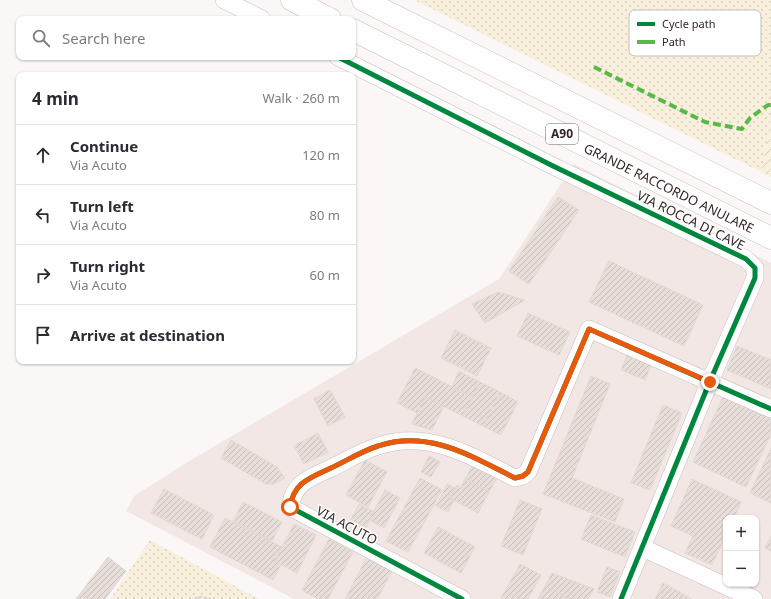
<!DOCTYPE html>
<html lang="en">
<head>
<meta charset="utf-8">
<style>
  body { margin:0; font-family:"Noto Sans",sans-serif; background:#f2f2f3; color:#2b2b33 }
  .controls { position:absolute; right:12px; bottom:12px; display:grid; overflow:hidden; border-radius:8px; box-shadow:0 1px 3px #0004 }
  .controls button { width:36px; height:36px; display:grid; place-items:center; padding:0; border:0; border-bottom:1px solid #e1e1e2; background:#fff; color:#2b2b33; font:20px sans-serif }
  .stop { position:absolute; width:12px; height:12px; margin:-9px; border:3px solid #ea580c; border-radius:50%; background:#fff }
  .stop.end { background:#ea580c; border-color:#fff; box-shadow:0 1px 4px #0008 }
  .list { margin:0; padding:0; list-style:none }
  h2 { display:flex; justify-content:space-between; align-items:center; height:52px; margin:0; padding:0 16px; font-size:17px }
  h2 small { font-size:13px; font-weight:400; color:#7c7c81 }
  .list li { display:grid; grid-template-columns:26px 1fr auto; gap:12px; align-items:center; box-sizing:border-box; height:60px; padding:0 16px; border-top:1px solid #e1e1e2 }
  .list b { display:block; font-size:15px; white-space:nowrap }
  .list p { margin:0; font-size:13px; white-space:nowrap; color:#7c7c81 }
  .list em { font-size:13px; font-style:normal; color:#7c7c81 }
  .icon { flex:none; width:22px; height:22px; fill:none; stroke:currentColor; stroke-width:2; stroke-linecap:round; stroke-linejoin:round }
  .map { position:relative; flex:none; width:771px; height:599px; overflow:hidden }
  .search { position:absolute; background:#fff; box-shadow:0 1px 3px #0004; left:16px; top:16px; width:340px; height:44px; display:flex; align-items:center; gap:10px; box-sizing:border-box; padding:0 14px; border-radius:8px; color:#7c7c81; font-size:15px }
  .panel { position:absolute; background:#fff; box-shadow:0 1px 3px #0004; left:16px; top:72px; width:340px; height:292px; border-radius:8px }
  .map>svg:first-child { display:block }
  .built { fill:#f3e7e5; fill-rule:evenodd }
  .grass { fill:url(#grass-dots) }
  .garden { fill:url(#garden-furrows) }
  .building { fill:url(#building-hatch); stroke:#e0d9d4 }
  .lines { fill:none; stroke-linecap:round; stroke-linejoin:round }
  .street-casing { stroke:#c7bebe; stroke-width:18 }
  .highway-casing { stroke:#c7bebe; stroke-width:23 }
  .path { stroke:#d8d6d6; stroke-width:2.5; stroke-dasharray:3 2; stroke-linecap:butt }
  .street { stroke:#fffefe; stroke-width:17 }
  .highway { stroke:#fffefe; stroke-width:22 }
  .quiet { stroke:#58b947; stroke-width:4; stroke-dasharray:8 4; stroke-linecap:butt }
  .cycleway-casing { stroke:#fff; stroke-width:8 }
  .cycleway { stroke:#00873e; stroke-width:5 }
  .route { stroke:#ea580c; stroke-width:5 }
  .labels { text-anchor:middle; stroke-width:3; stroke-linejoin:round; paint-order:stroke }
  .shield { fill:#fff; stroke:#716766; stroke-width:1 }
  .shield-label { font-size:12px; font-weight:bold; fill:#342624 }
  .street-label { font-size:13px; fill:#342624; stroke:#fff }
  .key { fill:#fff; stroke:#c2bebd; stroke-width:1 }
  .key-label { font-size:11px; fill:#342624 }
</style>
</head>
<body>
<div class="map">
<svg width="771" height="599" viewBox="0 0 771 599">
  <defs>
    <pattern id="grass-dots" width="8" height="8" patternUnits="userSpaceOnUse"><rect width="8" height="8" fill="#f8f0dc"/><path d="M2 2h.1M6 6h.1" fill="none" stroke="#d5cebd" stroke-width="1.8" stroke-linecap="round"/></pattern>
    <pattern id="garden-furrows" width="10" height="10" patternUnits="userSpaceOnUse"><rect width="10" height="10" fill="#f8f0dc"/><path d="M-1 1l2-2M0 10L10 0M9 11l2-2" fill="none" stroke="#d5cebd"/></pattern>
    <pattern id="building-hatch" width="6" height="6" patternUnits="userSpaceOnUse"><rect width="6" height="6" fill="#e7ded9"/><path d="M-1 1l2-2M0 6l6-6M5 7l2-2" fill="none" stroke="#c7beba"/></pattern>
  </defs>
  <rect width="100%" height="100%" fill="#fcf7f7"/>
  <path class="built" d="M574,164L771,263V599H294L126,511L134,496L191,460L499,279ZM726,518H756V584H726Z"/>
  <path class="grass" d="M414,0H771V119L761,172Z
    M150,540L259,599H110Z"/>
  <path class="garden" d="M771,119V177L761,172Z"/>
  <path class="building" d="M558,197L579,210L529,284L509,271Z
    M609,261L703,305L684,346L589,302Z
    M498,292L525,300L485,323L472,304Z
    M528,313L570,332L559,355L517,336Z
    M455,330L491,348L477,376L441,358Z
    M737,346L771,360V389L727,370Z
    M628,353L652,363L645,380L621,370Z
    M415,368L472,397L463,416L425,397L417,413L397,403Z
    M459,371L480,382L472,397L452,387Z
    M591,376L610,384L572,478L624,499L615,522L543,494Z
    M480,382L500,392L483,426L463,416Z
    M330,390L345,417L328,426L314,399Z
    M500,392L518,402L501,435L483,426Z
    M425,397L444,406L432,430L412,424Z
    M723,397L771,419V434L746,487L693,462Z
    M663,405L682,413L650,490L631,483Z
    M318,433L328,452L304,464L294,446Z
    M231,440L277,467L285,478L274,484H266L221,458Z
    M771,448V503L750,493Z
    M429,456L440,462L431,477L421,472Z
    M365,460L387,472L368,507L346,495Z
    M474,463L498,476L489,492L465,479Z
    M420,478L442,490L408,552L386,541Z
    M465,479L489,492L478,513L450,498L457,485L461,488Z
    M692,479L741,502L734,518H726V535L712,565L685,553L693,536L671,526Z
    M447,484L455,488L450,498L454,500L448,512L436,506Z
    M164,489L214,515L202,539L151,513Z
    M385,490L400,498L384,528L369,520Z
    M520,500L542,509L523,555L501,546Z
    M243,502L282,522L272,541L233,521Z
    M359,504L373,511L365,531L349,523Z
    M591,515L635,532L625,557L581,539Z
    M225,518L282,547L275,561L281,564L273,580L210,547Z
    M294,524L316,535L297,573L275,561Z
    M438,527L475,547L461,573L424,553Z
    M771,536V551L765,548Z
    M329,539L353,552L328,599H318L302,590Z
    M108,557L126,571L105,599H76Z
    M367,557L392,571L377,599H345Z
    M520,564L541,575L528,599H502L501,598Z
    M607,567L620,572L610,597L597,592Z
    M552,573L594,589L588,599H571L545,586Z
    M663,583L692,599H655Z
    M545,586L571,599H538Z"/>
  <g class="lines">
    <g class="street-casing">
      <path id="street" d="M224,0L262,19
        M338,57L553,166L746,259L755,268V278L710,381L621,599
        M643,548L754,599
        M462,599L290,507C294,482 310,478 331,468C346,461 362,451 378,446C428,429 471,456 515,478L523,476L528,472L589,329L771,409"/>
    </g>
    <g class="highway-casing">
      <path id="highway" d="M292,0L330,19
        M363,0L771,203
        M353,30L771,238"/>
    </g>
    <path class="path" d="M194,599L200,597L211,599"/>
    <use href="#street" class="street"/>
    <use href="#highway" class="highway"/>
    <path class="quiet" d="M594,67L705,122L742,129L750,118L768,105H771"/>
    <g class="cycleway-casing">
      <path id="cycleway" d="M338,57L553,166L746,259L755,268V278L710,381L621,599
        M462,599L290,507C294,482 310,478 331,468C346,461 362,451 378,446C428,429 471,456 515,478L523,476L528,472L589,329L771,409"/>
    </g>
    <use href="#cycleway" class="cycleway"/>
  </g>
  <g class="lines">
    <path class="route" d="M290,507C294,482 310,478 331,468C346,461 362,451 378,446C428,429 471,456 515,478L523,476L528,472L589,329L710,382"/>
  </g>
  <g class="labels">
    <rect class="shield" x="546" y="124" width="32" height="20" rx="3"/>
    <g class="shield-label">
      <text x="562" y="138">A90</text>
    </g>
    <g class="street-label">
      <text transform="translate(669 188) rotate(26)" y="5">GRANDE RACCORDO ANULARE</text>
      <text transform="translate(691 220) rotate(26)" y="5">VIA ROCCA DI CAVE</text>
      <text transform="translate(347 525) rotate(28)" y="5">VIA ACUTO</text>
    </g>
  </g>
  <rect x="629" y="10" width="132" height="46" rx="6" class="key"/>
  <rect x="637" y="22" width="18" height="4" fill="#00873e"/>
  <rect x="637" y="40" width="18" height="4" fill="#58b947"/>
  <g class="key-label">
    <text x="662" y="28">Cycle path</text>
    <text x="662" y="46">Path</text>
  </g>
</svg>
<div class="controls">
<button>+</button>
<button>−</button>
</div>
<div class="stop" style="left:290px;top:507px"></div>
<div class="stop end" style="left:710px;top:382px"></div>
<div class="search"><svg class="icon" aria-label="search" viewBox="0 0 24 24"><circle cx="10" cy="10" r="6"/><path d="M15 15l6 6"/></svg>Search here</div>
<section class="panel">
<h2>4 min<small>Walk · 260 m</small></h2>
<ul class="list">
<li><svg class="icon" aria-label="ahead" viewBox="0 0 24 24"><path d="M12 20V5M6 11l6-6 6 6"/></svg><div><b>Continue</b><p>Via Acuto</p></div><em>120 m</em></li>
<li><svg class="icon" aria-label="left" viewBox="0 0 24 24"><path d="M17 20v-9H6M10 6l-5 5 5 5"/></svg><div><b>Turn left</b><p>Via Acuto</p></div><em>80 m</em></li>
<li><svg class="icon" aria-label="right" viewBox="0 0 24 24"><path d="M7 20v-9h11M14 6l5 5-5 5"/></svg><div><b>Turn right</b><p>Via Acuto</p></div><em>60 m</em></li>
<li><svg class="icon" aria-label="arrive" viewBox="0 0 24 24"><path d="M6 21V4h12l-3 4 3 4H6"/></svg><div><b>Arrive at destination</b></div></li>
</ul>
</section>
</div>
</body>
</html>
